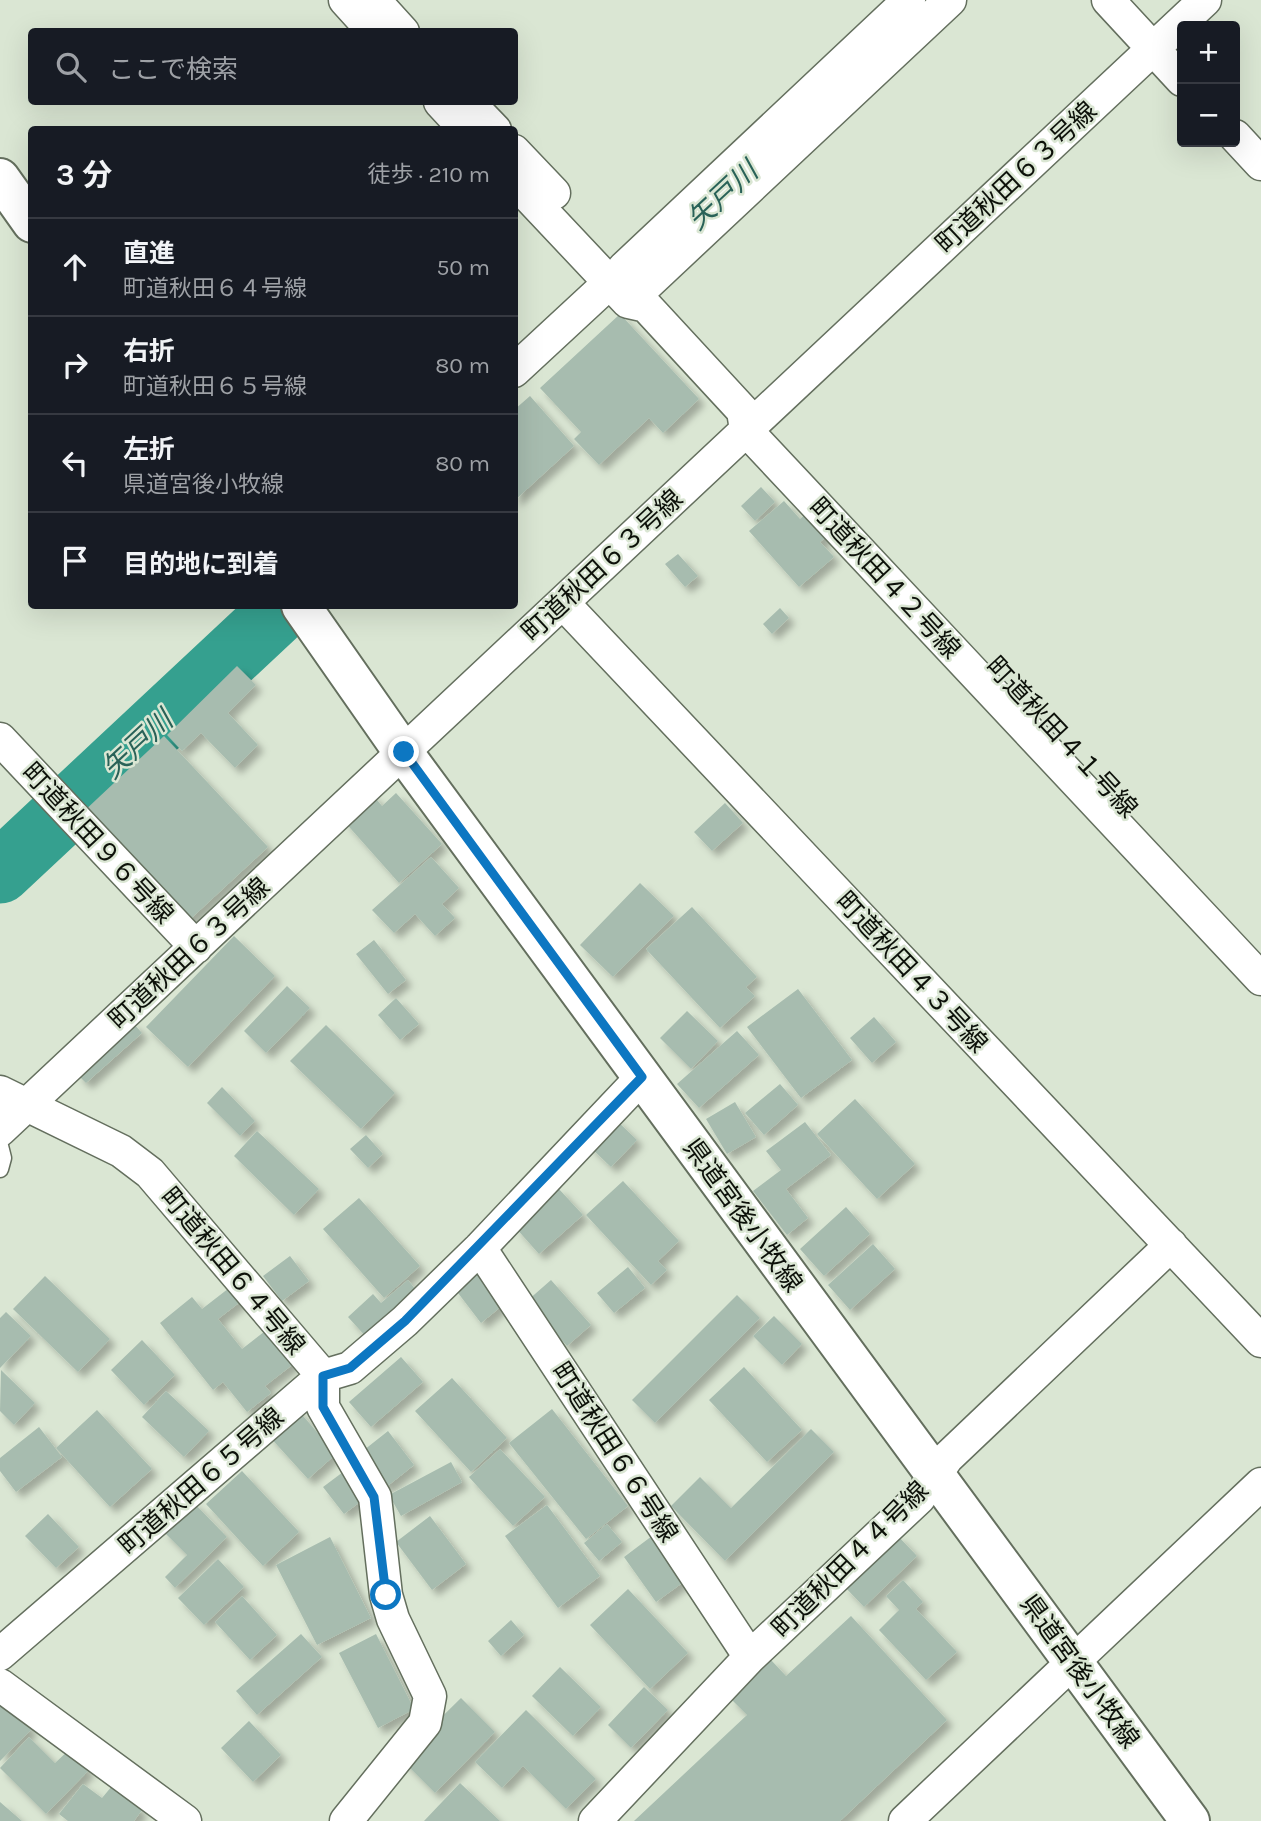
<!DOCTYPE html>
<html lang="ja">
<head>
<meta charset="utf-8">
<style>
  body { margin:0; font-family:Karla,"Noto Sans JP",sans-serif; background:#20242c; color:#f1f3f6 }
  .controls { position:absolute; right:21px; top:21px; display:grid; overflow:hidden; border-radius:7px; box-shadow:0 7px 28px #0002 }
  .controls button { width:63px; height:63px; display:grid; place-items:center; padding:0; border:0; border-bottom:2px solid #363941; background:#171b24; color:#f1f3f6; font:35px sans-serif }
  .stop { position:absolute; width:21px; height:21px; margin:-16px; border:5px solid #0d77c2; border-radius:50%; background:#fff }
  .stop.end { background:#0d77c2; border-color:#fff; box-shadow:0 2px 7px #0008 }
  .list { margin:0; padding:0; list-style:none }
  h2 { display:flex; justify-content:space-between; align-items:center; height:91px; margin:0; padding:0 28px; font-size:30px }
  h2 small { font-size:23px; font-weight:400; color:#9ea1a6 }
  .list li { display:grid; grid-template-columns:46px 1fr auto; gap:21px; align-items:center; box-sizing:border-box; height:98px; padding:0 28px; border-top:2px solid #363941 }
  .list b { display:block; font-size:26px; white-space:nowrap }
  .list p { margin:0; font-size:23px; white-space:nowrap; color:#9ea1a6 }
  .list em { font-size:23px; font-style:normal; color:#9ea1a6 }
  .icon { flex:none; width:38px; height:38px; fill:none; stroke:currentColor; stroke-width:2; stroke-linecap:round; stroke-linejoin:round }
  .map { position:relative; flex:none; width:1261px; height:1821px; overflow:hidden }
  .search { position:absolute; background:#171b24; box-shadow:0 7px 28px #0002; left:28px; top:28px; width:490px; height:77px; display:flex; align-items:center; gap:18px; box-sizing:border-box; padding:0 24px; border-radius:7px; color:#9ea1a6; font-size:26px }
  .panel { position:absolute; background:#171b24; box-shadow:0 7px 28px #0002; left:28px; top:126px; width:490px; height:483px; border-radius:7px }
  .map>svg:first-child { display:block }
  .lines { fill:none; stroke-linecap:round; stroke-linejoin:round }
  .river { stroke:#35a08f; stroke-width:63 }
  .building { fill:#a7bcaf; filter:url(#shadow) }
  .service-casing { stroke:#646f5e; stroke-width:19 }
  .minor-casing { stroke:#646f5e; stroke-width:35 }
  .secondary-casing { stroke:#646f5e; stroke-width:42 }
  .service { stroke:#fff; stroke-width:16 }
  .minor { stroke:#fff; stroke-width:32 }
  .secondary { stroke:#fff; stroke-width:38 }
  .route { stroke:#0d77c2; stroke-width:9 }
  .labels { text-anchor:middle; stroke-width:5; stroke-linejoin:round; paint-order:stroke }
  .street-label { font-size:26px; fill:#0d110a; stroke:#dae6d3 }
  .water-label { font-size:28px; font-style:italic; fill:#296258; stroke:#dae6d3 }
</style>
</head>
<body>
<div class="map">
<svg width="1261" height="1821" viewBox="0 0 1261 1821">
  <defs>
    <filter id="shadow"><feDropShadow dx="6" dy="6" stdDeviation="3.5" flood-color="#0004"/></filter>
  </defs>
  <rect width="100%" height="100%" fill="#dae6d3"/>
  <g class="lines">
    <path class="river" d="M0,872L275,615"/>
  </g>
  <path class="building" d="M620,314L699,399L663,433L649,418L599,465L574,439L581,432L540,388Z
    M530,396L574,446L514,501V410Z
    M761,487L775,502L755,521L741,506Z
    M784,501L800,519L810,510L831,533L820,542L834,557L799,587L749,531Z
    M678,554L698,576L685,587L665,564Z
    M780,608L789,618L772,634L763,624Z
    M237,666L256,685L228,713L258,745L235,768L201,733L182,751L167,735Z
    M164,736L268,847L185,924L81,814Z
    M396,793L442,844L399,883L343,820L372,794L382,806Z
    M725,803L743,823L712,851L694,832Z
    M431,857L459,888L442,904L455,918L435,936L415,914L394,933L372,910Z
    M640,883L674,916L613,977L580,945Z
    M692,907L757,977L746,987L755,996L720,1028L646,949Z
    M234,936L275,976L188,1067L146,1027Z
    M374,940L406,980L388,994L356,954Z
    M287,986L310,1008L266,1053L244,1031Z
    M798,989L852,1060L801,1098L747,1027Z
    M396,998L419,1024L400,1040L378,1015Z
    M687,1011L718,1041L691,1069L660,1038Z
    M874,1017L896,1042L872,1063L850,1038Z
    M132,1022L142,1033L86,1083L76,1073Z
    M326,1025L395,1093L361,1129L290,1061Z
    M737,1031L759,1055L699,1108L677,1084Z
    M780,1084L798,1105L764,1135L745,1113Z
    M222,1087L255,1121L240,1136L207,1103Z
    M855,1099L915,1164L877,1199L817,1134Z
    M735,1102L756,1137L727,1154L706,1119Z
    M614,1118L637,1140L611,1167L588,1145Z
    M805,1122L831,1155L786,1189L808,1218L787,1235L753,1191L781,1170L766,1151Z
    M257,1131L319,1189L294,1215L234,1156Z
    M366,1135L383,1154L368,1168L350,1149Z
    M623,1181L679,1241L658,1261L667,1270L651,1285L586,1215Z
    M558,1188L583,1215L539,1254L515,1227Z
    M359,1198L420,1266L384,1298L323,1229Z
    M846,1207L870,1234L824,1276L800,1249Z
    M873,1244L895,1269L850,1310L828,1285Z
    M290,1256L309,1281L282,1301L263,1276Z
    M628,1267L645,1288L614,1313L597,1293Z
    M478,1272L503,1305L481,1323L455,1289Z
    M45,1276L110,1339L78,1372L13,1309Z
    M408,1280L419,1294L368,1339L348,1317L373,1294L381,1303Z
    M551,1280L591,1325L567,1346L527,1301Z
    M233,1285L244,1299L218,1319L242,1349L269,1328L296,1362L265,1386L271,1393L247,1412L223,1382L213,1390L160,1323L192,1297L202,1309Z
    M737,1295L760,1318L655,1423L632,1400Z
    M6,1312L31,1336L0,1368V1318Z
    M774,1316L802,1344L782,1365L753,1336Z
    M142,1340L175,1375L144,1405L111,1370Z
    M401,1357L423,1382L371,1427L349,1402Z
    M744,1367L802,1430L767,1462L709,1400Z
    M1,1370L35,1403L14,1425L0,1411Z
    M452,1378L507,1438L471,1472L415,1411Z
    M166,1391L209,1431L184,1457L142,1417Z
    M297,1409L336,1454L308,1479L268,1435Z
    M552,1409L628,1506L586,1539L509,1443Z
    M97,1410L152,1469L110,1507L56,1448Z
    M39,1427L62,1457L16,1492L0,1471V1458Z
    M811,1429L834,1452L725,1561L671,1506L700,1477L731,1508Z
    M388,1431L414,1465L385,1488L359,1454Z
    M500,1449L545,1497L513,1526L469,1477Z
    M451,1462L462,1482L401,1516L389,1495Z
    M242,1471L299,1532L263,1566L206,1504Z
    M343,1472L364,1499L344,1514L323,1487Z
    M192,1501L227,1537L175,1588L165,1577L187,1555L163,1531Z
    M547,1505L600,1576L558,1608L505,1536Z
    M48,1514L79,1547L56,1568L25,1536Z
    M430,1516L466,1564L432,1590L396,1542Z
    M607,1524L622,1542L599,1561L584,1543Z
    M897,1535L917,1556L864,1607L844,1586Z
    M652,1536L685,1581L656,1602L624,1557Z
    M330,1537L371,1618L317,1645L276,1565Z
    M218,1559L244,1587L204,1625L178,1598Z
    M903,1580L923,1602L916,1609L957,1652L926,1680L879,1630L899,1610L886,1596Z
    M628,1589L688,1653L650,1689L590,1625Z
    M242,1596L277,1635L250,1660L215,1622Z
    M851,1616L947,1720L840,1821H634L747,1715L730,1698L771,1660L786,1676Z
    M511,1620L524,1635L501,1656L488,1641Z
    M301,1634L322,1657L257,1715L236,1691Z
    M376,1634L414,1709L378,1728L339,1653Z
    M560,1667L601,1707L573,1736L532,1696Z
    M644,1687L668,1710L631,1748L608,1725Z
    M0,1697L32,1729L0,1761Z
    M461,1698L495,1732L435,1793L400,1758Z
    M526,1710L596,1779L566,1809L523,1766L502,1788L475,1762Z
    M249,1721L281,1755L253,1782L221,1748Z
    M29,1737L55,1763L69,1750L89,1770L46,1814L0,1768Z
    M460,1783L500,1821H424Z
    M83,1784L102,1798L112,1786L142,1810L134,1821H68L59,1814Z
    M0,1802L22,1821H0Z"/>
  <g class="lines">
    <g class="service-casing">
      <path id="service" d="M0,1146L3,1158L0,1169"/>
    </g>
    <g class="minor-casing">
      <path id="minor" d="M345,0L374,32
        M374,0L403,32
        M1108,0L1182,80
        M440,102L466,130
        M468,102L495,130
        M1235,136L1261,164
        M514,151L554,193
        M514,181L628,302L646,306L743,411L746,430L1261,979
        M624,268L909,0
        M643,288L950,0
        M514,371L609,283
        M563,603L1261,1341
        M0,739L196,947
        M0,1092L121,1151L150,1173L323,1376V1407L375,1497L386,1595L393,1619L430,1696L425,1723L346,1821
        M0,1130L1205,0
        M480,1248L750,1657
        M0,1654L323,1376L350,1368L405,1321L480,1248L642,1077
        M0,1685L185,1821
        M595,1821L750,1657L919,1498L947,1458L1171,1245
        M905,1821L1261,1484"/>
    </g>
    <g class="secondary-casing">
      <path id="secondary" d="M0,178L32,223
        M301,606L403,752L1190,1821"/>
    </g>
    <use href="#service" class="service"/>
    <use href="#minor" class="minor"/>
    <use href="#secondary" class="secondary"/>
  </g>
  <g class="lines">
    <path class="route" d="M386,1595L374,1497L323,1407V1376L350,1368L405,1321L642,1077L404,752"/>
  </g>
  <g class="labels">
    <g class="street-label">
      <text transform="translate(1016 177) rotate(-43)" y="9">町道秋田６３号線</text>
      <text transform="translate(602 565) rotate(-43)" y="9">町道秋田６３号線</text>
      <text transform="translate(885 578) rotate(47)" y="9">町道秋田４２号線</text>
      <text transform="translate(1062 737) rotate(47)" y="9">町道秋田４１号線</text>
      <text transform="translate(98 843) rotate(47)" y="9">町道秋田９６号線</text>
      <text transform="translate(189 953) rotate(-43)" y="9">町道秋田６３号線</text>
      <text transform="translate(912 972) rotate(47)" y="9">町道秋田４３号線</text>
      <text transform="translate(743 1215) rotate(54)" y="9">県道宮後小牧線</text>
      <text transform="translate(233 1271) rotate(50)" y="9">町道秋田６４号線</text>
      <text transform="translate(615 1452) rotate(57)" y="9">町道秋田６６号線</text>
      <text transform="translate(201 1481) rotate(-41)" y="9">町道秋田６５号線</text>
      <text transform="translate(850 1559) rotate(-45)" y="9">町道秋田４４号線</text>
      <text transform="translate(1080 1671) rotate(54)" y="9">県道宮後小牧線</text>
    </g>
    <g class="water-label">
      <text transform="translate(722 195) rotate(-43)" y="10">矢戸川</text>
      <text transform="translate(137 744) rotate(-43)" y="10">矢戸川</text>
    </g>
  </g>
</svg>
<div class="controls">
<button>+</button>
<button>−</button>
</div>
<div class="stop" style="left:386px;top:1595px"></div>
<div class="stop end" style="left:404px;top:752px"></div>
<div class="search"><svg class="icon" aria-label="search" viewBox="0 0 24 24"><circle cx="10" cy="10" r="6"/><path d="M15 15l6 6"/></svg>ここで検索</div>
<section class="panel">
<h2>3 分<small>徒歩 · 210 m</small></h2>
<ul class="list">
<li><svg class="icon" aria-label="ahead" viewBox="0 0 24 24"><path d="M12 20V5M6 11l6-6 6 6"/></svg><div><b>直進</b><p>町道秋田６４号線</p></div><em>50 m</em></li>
<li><svg class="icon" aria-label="right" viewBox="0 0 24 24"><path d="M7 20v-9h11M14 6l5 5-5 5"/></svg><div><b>右折</b><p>町道秋田６５号線</p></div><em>80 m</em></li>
<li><svg class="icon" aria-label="left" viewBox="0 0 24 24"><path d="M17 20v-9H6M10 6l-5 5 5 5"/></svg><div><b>左折</b><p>県道宮後小牧線</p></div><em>80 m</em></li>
<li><svg class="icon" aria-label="arrive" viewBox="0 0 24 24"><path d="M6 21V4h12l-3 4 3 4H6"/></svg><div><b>目的地に到着</b></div></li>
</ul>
</section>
</div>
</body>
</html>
